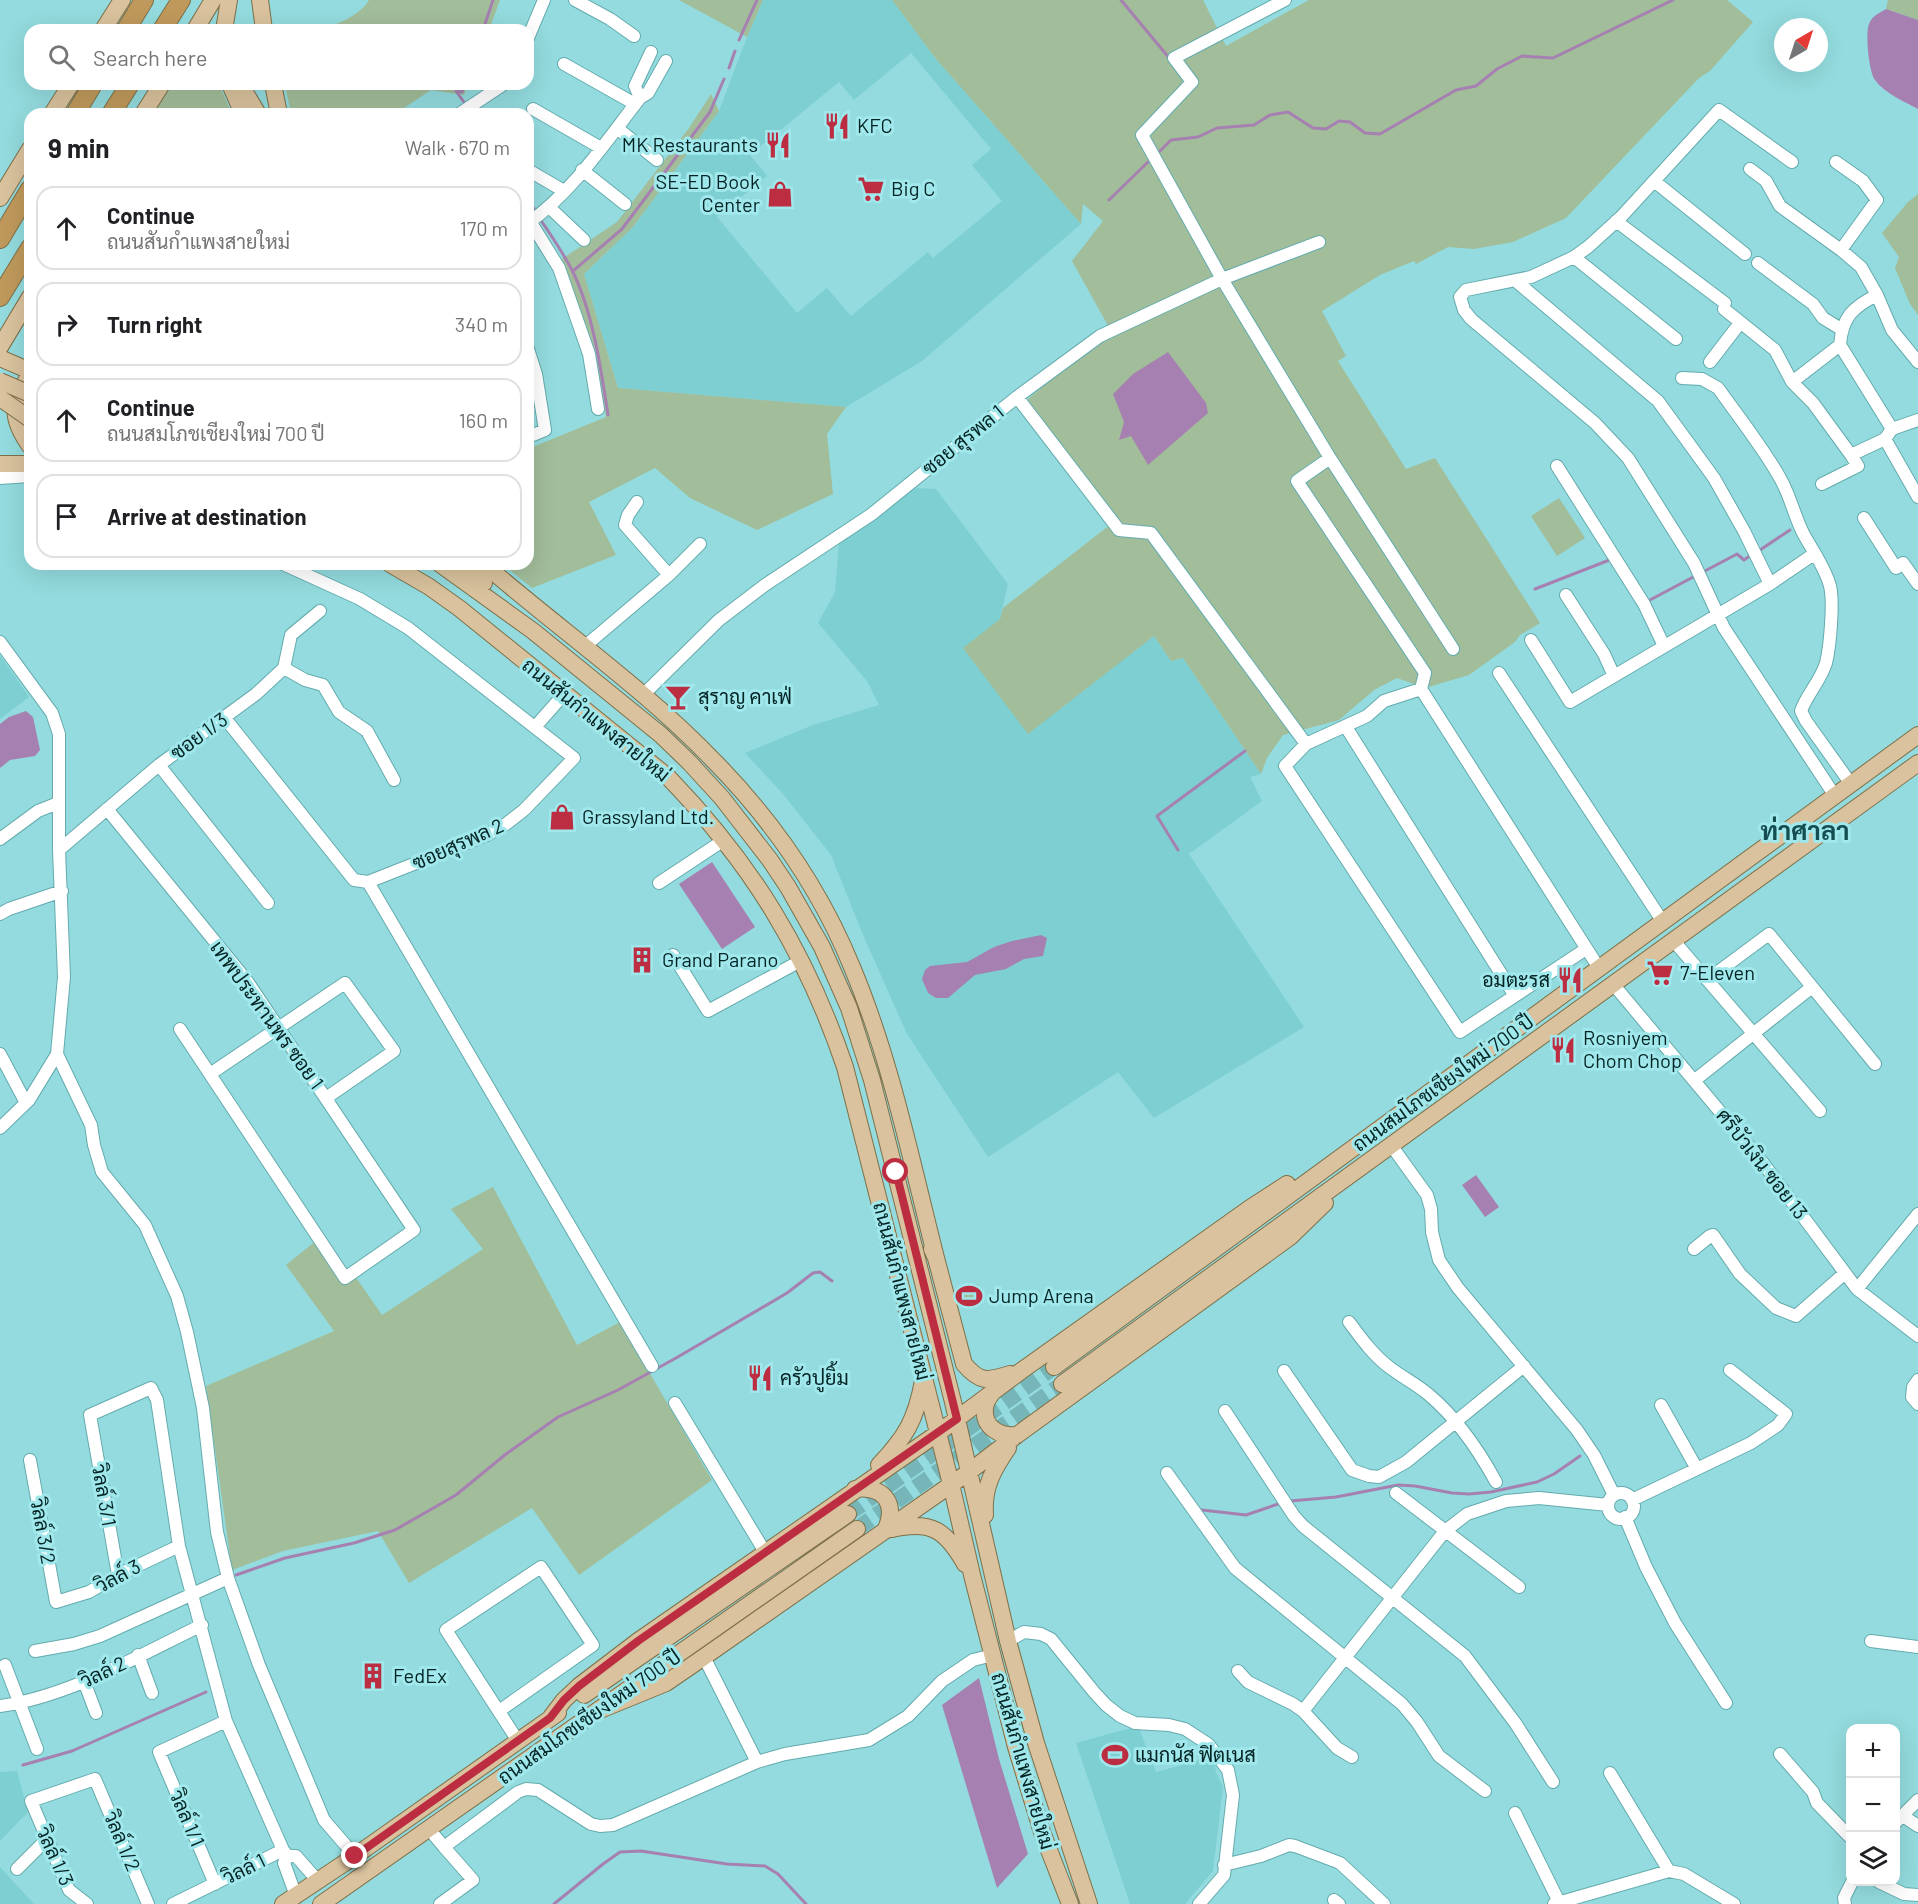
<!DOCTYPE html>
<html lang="en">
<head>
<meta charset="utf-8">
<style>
  body { margin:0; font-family:Barlow,Sarabun,sans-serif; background:#f6f6f6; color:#202124 }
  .controls { position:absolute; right:18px; bottom:18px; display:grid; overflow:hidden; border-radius:12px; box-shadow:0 6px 24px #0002 }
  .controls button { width:54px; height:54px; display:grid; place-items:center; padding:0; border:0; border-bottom:2px solid #e0e0e0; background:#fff; color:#202124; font:30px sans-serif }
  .compass { position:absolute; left:1774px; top:18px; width:54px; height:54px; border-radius:50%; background:#fff; box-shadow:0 6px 24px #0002; rotate:39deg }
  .stop { position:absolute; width:18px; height:18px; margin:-14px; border:4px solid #bd2d41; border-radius:50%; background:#fff }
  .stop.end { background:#bd2d41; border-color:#fff; box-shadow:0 2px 6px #0008 }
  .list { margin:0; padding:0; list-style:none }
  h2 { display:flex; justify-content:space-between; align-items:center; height:78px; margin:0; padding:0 24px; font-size:26px }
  h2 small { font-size:20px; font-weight:400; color:#757577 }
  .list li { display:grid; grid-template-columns:39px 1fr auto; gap:18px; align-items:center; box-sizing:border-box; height:84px; margin:0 12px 12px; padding:0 12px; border:2px solid #e0e0e0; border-radius:18px }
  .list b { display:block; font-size:22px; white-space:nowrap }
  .list p { margin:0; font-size:20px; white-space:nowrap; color:#757577 }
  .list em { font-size:20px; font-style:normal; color:#757577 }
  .icon { flex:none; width:33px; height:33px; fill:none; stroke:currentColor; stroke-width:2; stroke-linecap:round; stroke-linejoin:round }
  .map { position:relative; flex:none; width:1918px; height:1904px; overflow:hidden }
  .search { position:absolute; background:#fff; box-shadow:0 6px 24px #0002; left:24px; top:24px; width:510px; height:66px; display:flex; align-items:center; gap:15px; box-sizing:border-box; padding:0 21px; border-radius:18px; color:#757577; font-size:22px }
  .panel { position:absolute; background:#fff; box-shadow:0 6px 24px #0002; left:24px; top:108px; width:510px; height:462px; border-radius:18px }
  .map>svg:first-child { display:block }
  .built { fill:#7ecfd2; fill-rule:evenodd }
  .green { fill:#a2bd9a }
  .water { fill:#a580b0 }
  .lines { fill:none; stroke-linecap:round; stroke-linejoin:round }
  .stream { stroke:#a580b0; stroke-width:3 }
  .major-tunnel { stroke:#76b6b9; stroke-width:16; stroke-dasharray:16 8; stroke-linecap:butt }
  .minor-casing { stroke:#64abae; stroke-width:14 }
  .major-casing { stroke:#7e7048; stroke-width:18 }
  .highway-casing { stroke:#7e7048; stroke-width:20 }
  .minor { stroke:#fff; stroke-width:12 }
  .major { stroke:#d9c29d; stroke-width:16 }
  .highway { stroke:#bf995b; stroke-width:18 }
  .major-bridge-casing { stroke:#7e7048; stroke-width:18; stroke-linecap:butt }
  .major-bridge { stroke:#d9c29d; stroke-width:16 }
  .route { stroke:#bd2d41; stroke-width:8 }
  .labels { text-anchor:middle; stroke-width:6; stroke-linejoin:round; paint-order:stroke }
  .poi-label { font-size:20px; fill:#042324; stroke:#a0e8eb; text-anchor:start }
  .street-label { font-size:20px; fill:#042324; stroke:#a0e8eb }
  .district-label { font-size:26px; font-weight:bold; fill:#154e51; stroke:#a0e8eb }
</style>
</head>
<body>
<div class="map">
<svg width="1918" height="1904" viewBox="0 0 1918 1904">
  <rect width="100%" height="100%" fill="#93dbde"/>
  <path class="built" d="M763,0H892L936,59L1081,224L922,361L846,407L618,388L584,274L633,227L719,111L747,37ZM911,53L991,149L972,165L1002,201L933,258L928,252L851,316L827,288L797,313L717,217L767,176L750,155L839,82L854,100Z
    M912,488L936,489L1008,584L1000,619L1027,733L1154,636L1171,661L1183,658L1261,774L1250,777L1262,801L1189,854L1304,1027L1154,1118L1118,1072L988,1157L907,1034L863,935L831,855L783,794L745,753L813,725L879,705L867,681L818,623L835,592L839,543Z
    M0,655L29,697L0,719Z
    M1138,1726L1156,1772L1214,1756L1216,1773L1223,1787L1213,1871L1185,1904H1130L1076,1743Z
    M17,1771L28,1812L0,1841V1772Z
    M0,1867L34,1904H0Z"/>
  <path class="green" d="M369,0H500L489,30H319C335,25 360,16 369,0Z
    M679,0H763L747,37Z
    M892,0H1203L1226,46L1309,0H1727L1753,22L1710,71L1699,78L1566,218L1513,242L1474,249L1448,247L1416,264L1414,261L1380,275L1322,311L1346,356L1338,361L1406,469L1435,458L1540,623L1520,635L1515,642L1469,675L1425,688L1397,678L1374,690L1339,720L1283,735L1267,758L1261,774L1183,658L1171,661L1154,636L1028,734L963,648L1000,619L1003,608L1115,521L1027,400C1054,376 1080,355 1112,337L1106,322L1072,261L1103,221L1083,204L1081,224L936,59Z
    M1888,0H1918V20L1886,9Z
    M171,84H219L232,114H152Z
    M285,84H468L464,95L431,90L395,114H291Z
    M711,94L719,111L633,227L584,274L618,388L846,407L827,434L833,494L757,530L690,498L655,468L589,502L616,555L532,588L502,564H528V449L606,417L595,350L562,259L617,222L689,128Z
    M1918,194V315L1910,304L1895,268L1899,257L1882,233L1908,202Z
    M1559,498L1585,538L1557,556L1531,516Z
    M493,1187L577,1345L620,1322L712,1480L579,1575L532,1508L409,1583L378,1531L283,1551L232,1570L206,1386L334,1331L286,1265L317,1240L347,1283L355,1276L382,1315L483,1249L451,1209Z
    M978,1284L982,1301L961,1307L956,1290Z"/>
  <path class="water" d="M1886,9L1918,20V109C1905,102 1884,93 1875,80C1869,72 1865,34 1869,24C1872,16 1879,13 1886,9Z
    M1168,352L1206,403L1208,413L1148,465L1131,436L1119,440L1124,422L1113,394L1133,374Z
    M26,711L33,717L40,750L35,756L10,760L0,768V724L9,717Z
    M712,862L755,927L722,949L679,884Z
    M1041,935L1047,938L1043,956L1024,959L1006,969L975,975L948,998H936L928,993L922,979L925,970L930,966L967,962L994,947L1012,941Z
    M1476,1175L1499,1207L1485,1217L1462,1185Z
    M979,1678L999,1759L1028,1854L997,1888L942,1705Z"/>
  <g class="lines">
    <path class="stream" d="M1121,0L1170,59
      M483,30L493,0
      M739,40L757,0
      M729,68L735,51
      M465,84L462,92L456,91L466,105
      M1160,151L1171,140L1198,137L1217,128L1254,125L1270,115L1288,112L1313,128L1326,129L1339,121L1350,122L1365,133L1380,134L1456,90L1476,86L1497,69L1522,56L1553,58L1673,0
      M528,200L537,213
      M1109,200L1148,162
      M540,219C551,235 563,253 572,270C593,312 601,369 608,415
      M573,271L622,229L710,112L724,79
      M1757,552L1790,530
      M1703,572L1737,554L1744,560L1751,555
      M1535,589L1612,559
      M1648,601L1697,575
      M1178,850L1157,816L1245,751
      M1290,1501L1336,1497L1398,1485L1415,1486L1452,1493L1469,1494L1491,1492L1537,1482L1554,1474L1580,1456
      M1202,1510L1246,1515L1278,1504
      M236,1575L285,1558L354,1543L395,1530L456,1495L506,1454L558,1417L618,1390L676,1358L787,1293L813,1273L820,1272L832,1281
      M23,1765L72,1751L206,1692
      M554,1904L603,1864L620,1852L641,1851L727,1864L765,1866L778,1874L806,1904"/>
    <path class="major-tunnel" d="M848,1514L1054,1367
      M857,1529L1062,1384"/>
    <g class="minor-casing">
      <path id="minor" d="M575,0L610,19L634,36
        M1285,0L1174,58L1192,82L1142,135L1222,279L1330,458L1453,649
        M528,38L544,0
        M564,64L635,104
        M640,98L635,86L651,52
        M533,109L601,148
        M459,114L504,84
        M617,128L657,160
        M1792,162L1719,110L1621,217L1588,247L1574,257L1531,277L1466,290L1460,297L1464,310L1471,319L1595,423L1628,458L1694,563L1724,628L1835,796
        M1836,162L1863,181L1877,200L1841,250
        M1750,169L1766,181L1780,206L1841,250L1861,267L1877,295L1892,330L1918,362
        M528,170L564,191
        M582,170L625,204
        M1654,181L1745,254
        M549,207L584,240
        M528,218L559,268L589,354L598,409
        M1616,221L1725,303
        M528,223C572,193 607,140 640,98L648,93L666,61
        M1574,257L1676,339
        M1758,263L1813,304L1823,318L1841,329
        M1517,282L1658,401L1714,478L1744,531L1770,584
        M1724,309L1775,350L1792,382L1813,403L1851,455
        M1840,345L1892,429
        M528,349L536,374L545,430L528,437
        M1710,362L1740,323
        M1682,378L1702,379L1718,388C1738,416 1764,449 1780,478C1790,495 1794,515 1803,533C1812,550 1825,567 1830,586C1834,602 1830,647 1826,663C1820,682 1807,694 1801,711L1806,721L1851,784
        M1792,382L1840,345C1842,317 1853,307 1877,295
        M1017,397L1119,530L1151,533L1306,744
        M1885,439L1918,497
        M1330,458L1297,481L1425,673L1421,689L1599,968
        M1557,466L1644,604L1664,646
        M0,478L30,476
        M1822,484L1858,466L1851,455L1885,439L1892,429L1918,420
        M637,502L628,515L625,525L669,575
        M1864,518L1896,568L1903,563L1918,584
        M1566,595L1604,654L1614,676
        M1531,640L1570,702L1770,584L1814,554
        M0,642L52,713L59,734V850L64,977L57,1054L29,1100L0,1128
        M584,647L669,575L700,544
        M284,668L305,680L323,685L339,712L367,731L394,780
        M1499,673L1663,922
        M1421,689L1384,701L1367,716L1306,744L1285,766L1460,1032L1586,949
        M642,696L719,620L765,585L872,514L1017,397L1100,336L1222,279L1319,242
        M224,717L354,880L368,882L487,835L506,824L524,810L574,758L408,628L360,599L283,564
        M535,727L565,693
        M1346,727L1515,996
        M159,765L268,903
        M107,809L247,981L414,1230L345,1278L180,1029
        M0,839L38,811L58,803
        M59,850L159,765L256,694L284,668L291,635L320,611
        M368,882L652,1366
        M659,883L724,840
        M0,914L9,909L62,891
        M1673,940L1820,1111
        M673,955L708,1011L802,960
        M1707,980L1769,934L1875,1064
        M1613,984L1763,1163L1857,1289L1918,1336
        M0,1054L26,1103
        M57,1054L91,1125L94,1145L102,1172L145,1225L177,1296L187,1332L203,1408L217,1532L228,1578L259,1665L324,1820L355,1856
        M210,1074L345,983L394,1051L326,1098
        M1695,1080L1812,987
        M1391,1145L1427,1195L1431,1209L1432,1232L1439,1260L1458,1288L1577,1430L1594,1455L1614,1495
        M1694,1249L1710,1236L1713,1235L1740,1274L1776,1308L1796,1316L1845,1273
        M1857,1289L1918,1214
        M1349,1322C1361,1338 1373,1355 1389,1367C1402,1377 1416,1384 1428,1394C1457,1418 1478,1449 1496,1482
        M1284,1371L1352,1470L1369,1476L1379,1477L1406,1462L1524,1366
        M1918,1380L1913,1387L1912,1397L1918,1404
        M675,1403L765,1552
        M1661,1405L1697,1469
        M1225,1411L1294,1516L1303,1526L1465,1656L1516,1724L1553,1782
        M30,1460L56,1602L89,1592L118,1575L179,1546
        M1167,1473L1235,1568L1402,1704L1417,1722L1439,1756L1485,1791
        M1396,1493L1519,1587
        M1608 1506a13 13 0 1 1 26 0a13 13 0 1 1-26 0Z
        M1632,1500L1751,1443L1778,1425L1786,1414L1730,1370
        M1625,1517L1646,1567L1675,1623L1726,1703
        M118,1575L90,1415L151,1388L157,1400L179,1546L226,1721L283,1850L288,1856H296L318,1881
        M1008,1641L1024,1632L1041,1634L1051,1639L1094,1692L1106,1705L1120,1716L1135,1723L1169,1725L1185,1729L1208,1744L1228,1770L1233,1795L1224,1875L1199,1904
        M1871,1641L1918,1647
        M35,1651L74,1644L100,1636L228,1578
        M138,1655L152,1693
        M704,1657L757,1762
        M5,1665L37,1749
        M1238,1671L1248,1682L1293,1704L1303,1711L1337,1748L1352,1757
        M84,1681L96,1713
        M0,1706C68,1697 140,1655 202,1625
        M499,1711L593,1645L541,1567L446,1630L518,1741
        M1303,1711L1445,1531L1467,1514L1506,1501L1539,1498L1608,1505
        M1780,1754L1813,1792L1817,1803L1850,1837
        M1610,1773L1669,1871
        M1515,1813L1559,1902
        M1903,1816L1918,1826
        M1896,1822L1918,1800
        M429,1829L444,1847
        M288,1856L284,1863L296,1896
        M1224,1865L1261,1856L1289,1845L1295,1846L1340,1863L1384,1904
        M17,1869L47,1839
        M1879,1882L1904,1894L1918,1895
        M215,1884L159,1752L226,1721
        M1334,1900L1339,1904
        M87,1904L69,1890L31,1801L95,1779L148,1904
        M173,1904L283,1850
        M440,1904L473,1880L444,1847L518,1792L526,1789L538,1790L591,1824L600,1826L613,1825L757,1762L785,1754L869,1740L908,1716L942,1681L973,1660L993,1655
        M1554,1904L1669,1871L1684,1874L1734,1904
        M1845,1904L1844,1898L1852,1882"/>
    </g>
    <g class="major-casing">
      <path id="major" d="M260,0L264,30
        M103,30L122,0
        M195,30L213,0
        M224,30L229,0
        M230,84L243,114
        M240,84L258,114
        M273,84L279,114
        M52,114L71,84
        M143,114L162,84
        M0,198L30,149
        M0,347L30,297
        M0,358L30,371
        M30,376C9,401 12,421 30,446
        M0,464H30
        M390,564L428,586L459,608L668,777C752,864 806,952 845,1067L951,1484L973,1579L1016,1747L1042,1832L1070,1904
        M440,564L533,631L661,735L689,762L722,798L770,860L788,887L822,947L849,1008L872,1080L953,1402L1008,1641L1036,1743L1089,1904
        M463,564L484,583
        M484,564C560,630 644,688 714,761C772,820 821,891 852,967C891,1060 911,1160 936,1258
        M932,1249L936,1258L964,1364C980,1383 987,1381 1010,1374
        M1054,1367L1918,735
        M1062,1384L1918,763
        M993,1392C989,1397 985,1403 985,1409C983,1428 1001,1437 1017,1435
        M879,1465C906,1437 916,1419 923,1381
        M855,1489C884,1486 898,1503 885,1531
        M985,1515C983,1487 993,1470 1008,1448
        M892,1529C931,1520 946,1530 965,1564
        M584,1695L848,1514
        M600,1710L666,1683L704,1657L969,1472L1017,1435L1290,1237L1325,1203
        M551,1717L564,1700L579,1686L638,1641L938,1433L1021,1371L1250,1208L1287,1184
        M283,1904L355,1856L558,1713
        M321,1904L857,1529"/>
    </g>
    <g class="highway-casing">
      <path id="highway" d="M126,30L144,0
        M162,30L181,0
        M75,114L93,84
        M111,114L130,84
        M0,239L30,189
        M0,297L30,248"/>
    </g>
    <use href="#minor" class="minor"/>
    <use href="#major" class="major"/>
    <use href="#highway" class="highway"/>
    <g class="major-bridge-casing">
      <path id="major-bridge" d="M0,381L30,394
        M0,398L30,419"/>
    </g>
    <use href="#major-bridge" class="major-bridge"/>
  </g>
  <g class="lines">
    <path class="route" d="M355,1856L550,1718L564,1700L579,1686L638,1641L957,1419L896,1172"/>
  </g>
  <defs>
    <g id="restaurant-bare" transform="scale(2.07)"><path d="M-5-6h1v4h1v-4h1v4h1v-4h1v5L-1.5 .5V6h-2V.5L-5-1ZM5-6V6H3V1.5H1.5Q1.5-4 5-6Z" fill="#bd2d41" stroke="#a0e8eb" stroke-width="2.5" paint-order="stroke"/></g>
    <g id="supermarket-bare" transform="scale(2.07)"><path d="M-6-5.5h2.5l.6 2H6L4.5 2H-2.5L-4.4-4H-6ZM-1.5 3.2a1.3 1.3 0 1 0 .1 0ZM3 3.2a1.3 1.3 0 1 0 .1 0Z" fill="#bd2d41" stroke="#a0e8eb" stroke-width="2.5" paint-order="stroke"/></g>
    <g id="shop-bare" transform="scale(2.07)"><path d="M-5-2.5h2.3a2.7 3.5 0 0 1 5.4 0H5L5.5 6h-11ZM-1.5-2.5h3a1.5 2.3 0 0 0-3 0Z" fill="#bd2d41" stroke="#a0e8eb" stroke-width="2.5" paint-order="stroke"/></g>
    <g id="bar-bare" transform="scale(2.07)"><path d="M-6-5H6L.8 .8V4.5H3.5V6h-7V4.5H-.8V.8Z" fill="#bd2d41" stroke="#a0e8eb" stroke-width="2.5" paint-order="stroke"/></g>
    <g id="building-bare" transform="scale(2.07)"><path d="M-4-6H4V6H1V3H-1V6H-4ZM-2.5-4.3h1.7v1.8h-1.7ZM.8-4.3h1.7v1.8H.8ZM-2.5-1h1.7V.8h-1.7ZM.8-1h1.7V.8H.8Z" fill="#bd2d41" stroke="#a0e8eb" stroke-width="2.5" paint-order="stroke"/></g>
    <g id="stadium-bare" transform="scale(2.07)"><path d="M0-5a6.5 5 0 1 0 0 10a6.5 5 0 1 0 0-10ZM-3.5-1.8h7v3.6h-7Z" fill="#bd2d41" stroke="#a0e8eb" stroke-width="2.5" paint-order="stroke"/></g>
  </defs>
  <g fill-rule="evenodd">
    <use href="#restaurant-bare" x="837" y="126"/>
    <use href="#restaurant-bare" x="778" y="145"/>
    <use href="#supermarket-bare" x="871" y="189"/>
    <use href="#shop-bare" x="780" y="194"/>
    <use href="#bar-bare" x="678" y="697"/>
    <use href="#shop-bare" x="562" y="817"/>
    <use href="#building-bare" x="642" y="960"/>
    <use href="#supermarket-bare" x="1660" y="973"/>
    <use href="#restaurant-bare" x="1570" y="980"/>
    <use href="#restaurant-bare" x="1563" y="1050"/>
    <use href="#stadium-bare" x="969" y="1296"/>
    <use href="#restaurant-bare" x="760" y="1378"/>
    <use href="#building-bare" x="373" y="1676"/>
    <use href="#stadium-bare" x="1115" y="1755"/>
  </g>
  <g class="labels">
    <g class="poi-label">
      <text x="857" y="133">KFC</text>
      <text x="758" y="152" text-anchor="end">MK Restaurants</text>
      <text x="760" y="189" text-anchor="end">SE-ED Book<tspan x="760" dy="23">Center</tspan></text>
      <text x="891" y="196">Big C</text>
      <text x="698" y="704">สุราญ คาเฟ่</text>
      <text x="582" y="824">Grassyland Ltd.</text>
      <text x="662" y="967">Grand Parano</text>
      <text x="1680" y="980">7-Eleven</text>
      <text x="1550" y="987" text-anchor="end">อมตะรส</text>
      <text x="1583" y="1045">Rosniyem<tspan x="1583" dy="23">Chom Chop</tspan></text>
      <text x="989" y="1303">Jump Arena</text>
      <text x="780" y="1385">ครัวปูยิ้ม</text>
      <text x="393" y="1683">FedEx</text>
      <text x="1135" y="1762">แมกนัส ฟิตเนส</text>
    </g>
    <g class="street-label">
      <text transform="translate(963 440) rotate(-39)" y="7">ซอย สุรพล 1</text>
      <text transform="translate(596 720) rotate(39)" y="7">ถนนสันกำแพงสายใหม่</text>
      <text transform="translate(199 736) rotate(-36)" y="7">ซอย 1/3</text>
      <text transform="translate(458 844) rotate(-24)" y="7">ซอยสุรพล 2</text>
      <text transform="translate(267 1015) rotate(54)" y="7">เทพประทานพร ซอย 1</text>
      <text transform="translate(1443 1083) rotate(-36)" y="7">ถนนสมโภชเชียงใหม่ 700 ปี</text>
      <text transform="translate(1762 1164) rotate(52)" y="7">ศรีบัวเงิน ซอย 13</text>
      <text transform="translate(902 1291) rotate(76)" y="7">ถนนสันกำแพงสายใหม่</text>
      <text transform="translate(104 1495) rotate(80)" y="7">วิลล์ 3/1</text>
      <text transform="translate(43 1531) rotate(80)" y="7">วิลล์ 3/2</text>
      <text transform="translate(118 1576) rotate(-28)" y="7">วิลล์ 3</text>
      <text transform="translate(103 1672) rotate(-25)" y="7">วิลล์ 2</text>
      <text transform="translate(589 1717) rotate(-35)" y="7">ถนนสมโภชเชียงใหม่ 700 ปี</text>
      <text transform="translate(1023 1761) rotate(74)" y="7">ถนนสันกำแพงสายใหม่</text>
      <text transform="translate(187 1818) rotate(67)" y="7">วิลล์ 1/1</text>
      <text transform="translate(122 1841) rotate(67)" y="7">วิลล์ 1/2</text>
      <text transform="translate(55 1856) rotate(66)" y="7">วิลล์ 1/3</text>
      <text transform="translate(244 1869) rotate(-26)" y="7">วิลล์ 1</text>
    </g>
    <g class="district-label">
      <text x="1805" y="840">ท่าศาลา</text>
    </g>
  </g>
</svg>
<div class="controls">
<button>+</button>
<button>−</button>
<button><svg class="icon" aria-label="layers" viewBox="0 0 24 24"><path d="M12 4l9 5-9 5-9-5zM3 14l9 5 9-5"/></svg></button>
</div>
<svg class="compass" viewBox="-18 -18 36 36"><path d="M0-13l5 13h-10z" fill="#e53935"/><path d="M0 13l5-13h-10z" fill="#757577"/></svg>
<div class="stop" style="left:896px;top:1172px"></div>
<div class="stop end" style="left:355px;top:1856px"></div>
<div class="search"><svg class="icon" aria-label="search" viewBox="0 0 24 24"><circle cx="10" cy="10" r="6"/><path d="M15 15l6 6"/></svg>Search here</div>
<section class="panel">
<h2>9 min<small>Walk · 670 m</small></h2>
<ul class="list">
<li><svg class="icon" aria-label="ahead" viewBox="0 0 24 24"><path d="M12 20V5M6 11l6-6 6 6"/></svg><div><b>Continue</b><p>ถนนสันกำแพงสายใหม่</p></div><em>170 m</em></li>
<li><svg class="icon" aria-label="right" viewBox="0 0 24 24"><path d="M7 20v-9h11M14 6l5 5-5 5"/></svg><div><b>Turn right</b></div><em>340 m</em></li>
<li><svg class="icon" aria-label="ahead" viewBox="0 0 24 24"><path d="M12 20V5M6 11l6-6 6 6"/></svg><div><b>Continue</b><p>ถนนสมโภชเชียงใหม่ 700 ปี</p></div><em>160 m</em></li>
<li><svg class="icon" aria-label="arrive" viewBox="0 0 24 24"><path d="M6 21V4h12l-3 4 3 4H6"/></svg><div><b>Arrive at destination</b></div></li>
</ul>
</section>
</div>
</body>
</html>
